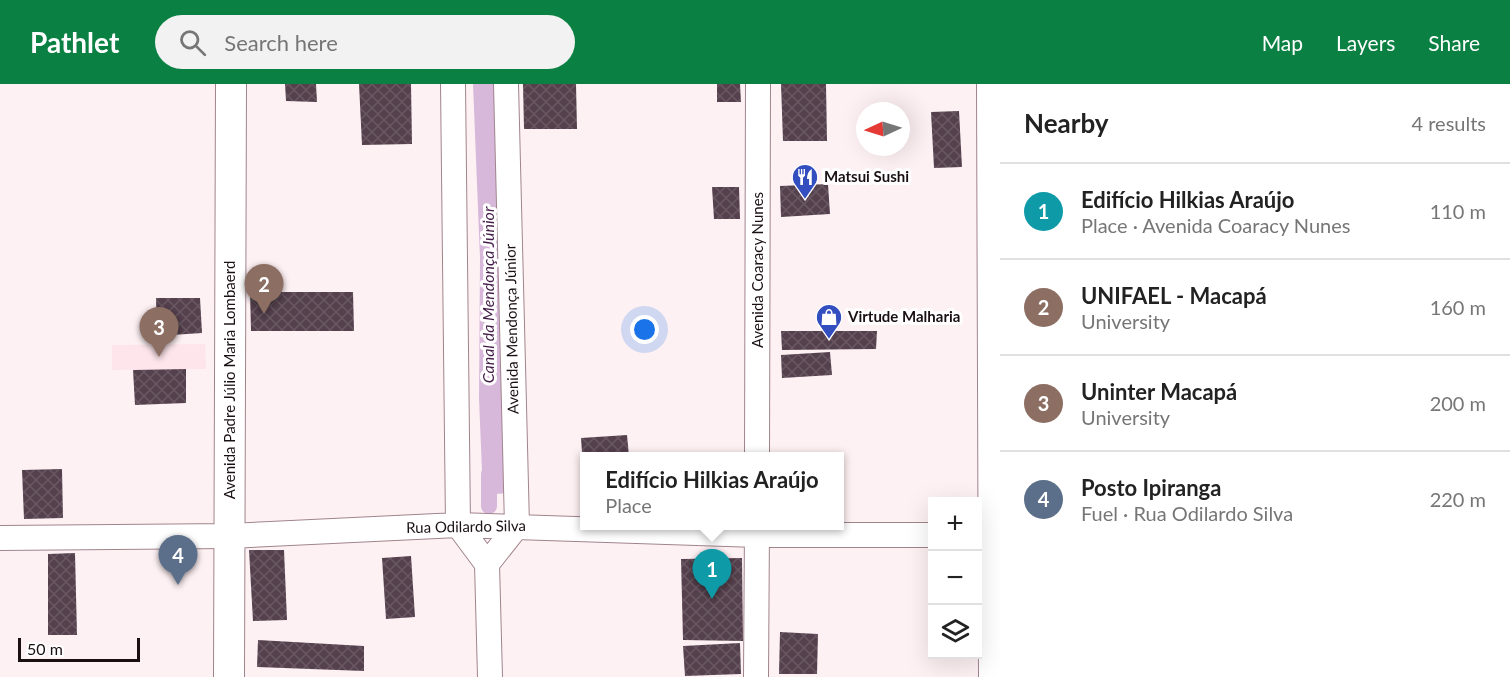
<!DOCTYPE html>
<html lang="en">
<head>
<meta charset="utf-8">
<style>
  body { margin:0; font-family:Lato,sans-serif; background:#f2f2f2; color:#222 }
  .controls { position:absolute; right:18px; bottom:18px; display:grid; overflow:hidden; border-radius:0px; box-shadow:0 6px 24px #0002 }
  .controls button { width:54px; height:54px; display:grid; place-items:center; padding:0; border:0; border-bottom:2px solid #e0e0e0; background:#fff; color:#222; font:30px sans-serif }
  .compass { position:absolute; left:856px; top:18px; width:54px; height:54px; border-radius:50%; background:#fff; box-shadow:0 6px 24px #0002; rotate:266deg }
  .scale { position:absolute; left:18px; bottom:15px; width:122px; box-sizing:border-box; padding-left:6px; border:3px solid #1a1013; border-top:0; font-size:16px; line-height:21px; white-space:nowrap; color:#1a1013; -webkit-text-stroke:4px #fff; paint-order:stroke }
  .you { position:absolute; left:645px; top:246px; width:21px; height:21px; margin:-15px; border:4px solid #fff; border-radius:50%; background:#1a73e8; box-shadow:0 0 0 9px #1a73e833 }
  .badge { display:grid; place-items:center; width:39px; height:39px; border-radius:50%; background:#0b8043; color:#fff; font-size:20px; font-weight:700 }
  .pin { position:absolute; translate:-50% -50px; filter:drop-shadow(0 2px 3px #0008) }
  .pin::after { content:''; position:absolute; top:32px; width:21px; height:18px; background:inherit; clip-path:polygon(0 0,100% 0,50% 100%) }
  .popup { position:absolute; left:580px; top:368px; width:264px; height:78px; box-sizing:border-box; display:grid; place-content:center; border-radius:0px; background:#fff; filter:drop-shadow(0 2px 4px #0005); font-size:20px; white-space:nowrap; color:#767676 }
  .popup b { font-size:22px; color:#222 }
  .popup::after { content:''; position:absolute; left:50%; top:100%; margin-left:-12px; border:12px solid transparent; border-top-color:#fff }
  .list { margin:0; padding:0; list-style:none }
  h2 { display:flex; justify-content:space-between; align-items:center; height:78px; margin:0; padding:0 24px; font-size:26px }
  h2 small { font-size:20px; font-weight:400; color:#767676 }
  .list li { display:grid; grid-template-columns:39px 1fr auto; gap:18px; align-items:center; box-sizing:border-box; height:96px; padding:0 24px; border-top:2px solid #e0e0e0 }
  .list b { display:block; font-size:22px; white-space:nowrap }
  .list p { margin:0; font-size:20px; white-space:nowrap; color:#767676 }
  .list em { font-size:20px; font-style:normal; color:#767676 }
  .icon { flex:none; width:33px; height:33px; fill:none; stroke:currentColor; stroke-width:2; stroke-linecap:round; stroke-linejoin:round }
  .map { position:relative; flex:none; width:1000px; height:593px; overflow:hidden }
  header { display:flex; align-items:center; gap:36px; box-sizing:border-box; height:84px; padding:0 30px; background:#0b8043; color:#fff }
  header strong { font-size:28px }
  nav { display:flex; gap:33px; margin-inline-start:auto; font-size:21px }
  .search { width:420px; height:54px; background:#f2f2f2; display:flex; align-items:center; gap:15px; box-sizing:border-box; padding:0 21px; border-radius:33px; color:#767676; font-size:22px }
  main { display:flex }
  aside { flex:1; background:#fff }
  .map>svg:first-child { display:block }
  .built { fill:#fde5eb }
  .water { fill:#d7b8da }
  .lines { fill:none; stroke-linecap:round; stroke-linejoin:round }
  .canal { stroke:#d7b8da; stroke-width:16 }
  .building { fill:url(#building-cross-hatch) }
  .minor-casing { stroke:#a0848c; stroke-width:26 }
  .major-casing { stroke:#a0848c; stroke-width:32 }
  .minor { stroke:#fff; stroke-width:24 }
  .major { stroke:#fff; stroke-width:30 }
  .labels { text-anchor:middle; stroke-width:6; stroke-linejoin:round; paint-order:stroke }
  .poi-label { font-size:15px; font-weight:bold; fill:#1a1013; stroke:#fff; text-anchor:start }
  .street-label { font-size:15px; fill:#1a1013; stroke:#fff }
  .water-label { font-size:16px; font-style:italic; fill:#431d48; stroke:#fff }
</style>
</head>
<body>
<header>
<strong>Pathlet</strong>
<div class="search"><svg class="icon" aria-label="search" viewBox="0 0 24 24"><circle cx="10" cy="10" r="6"/><path d="M15 15l6 6"/></svg>Search here</div>
<nav><a>Map</a><a>Layers</a><a>Share</a></nav>
</header>
<main>
<div class="map">
<svg width="1000" height="593" viewBox="0 0 1000 593">
  <defs>
    <pattern id="building-cross-hatch" width="8" height="8" patternUnits="userSpaceOnUse" patternTransform="scale(1.5)"><rect width="8" height="8" fill="#55404d"/><path d="M0 0l8 8M0 8l8-8" fill="none" stroke="#695862"/></pattern>
  </defs>
  <rect width="100%" height="100%" fill="#fef1f4"/>
  <path class="built" d="M205,260L206,285L112,286V261Z"/>
  <path class="water" d="M473,0H499V169L501,290L508,409L483,411L479,315L480,174Z"/>
  <g class="lines">
    <path class="canal" d="M489,390V422"/>
  </g>
  <path class="building" d="M285,0H316L317,18L286,17Z
    M359,0H411L412,60L362,61Z
    M523,0H576L577,45H524Z
    M717,0H740L741,18H717Z
    M781,0H826L827,57H783Z
    M959,27L962,83L934,84L931,28Z
    M828,100L830,130L781,133L780,102Z
    M712,103H739L740,135H714Z
    M250,208H353L354,247H251Z
    M156,214H200L202,249L157,252Z
    M781,247H877L876,265L782,266Z
    M830,268L832,291L782,294L781,271Z
    M186,285V319L135,321L133,286Z
    M627,351L629,372H584V383H583L581,354Z
    M62,385L63,434L24,435L22,386Z
    M249,466H284L287,536L253,537Z
    M75,469L77,551H48V470Z
    M411,472L415,533L386,535L382,474Z
    M742,474L743,557L683,556L681,475Z
    M780,548L818,550L817,590H779Z
    M258,556L364,562V587L257,583Z
    M740,559L741,590L685,592L683,562Z"/>
  <g class="lines">
    <g class="minor-casing">
      <path id="minor" d="M453,0L458,441L487,480L490,593
        M989,0L991,593
        M757,372L758,0
        M0,454L229,452L458,441L757,451H932
        M487,480L517,442L506,0
        M756,593L757,442"/>
    </g>
    <g class="major-casing">
      <path id="major" d="M229,593L231,0"/>
    </g>
    <use href="#minor" class="minor"/>
    <use href="#major" class="major"/>
  </g>
  <defs>
    <g id="restaurant-pin" transform="scale(1.35)"><path d="M0 17L-7.5 6A9.5 9.5 0 1 1 7.5 6Z" fill="#324ebf" stroke="#fff"/><path d="M-5-6h1v4h1v-4h1v4h1v-4h1v5L-1.5 .5V6h-2V.5L-5-1ZM5-6V6H3V1.5H1.5Q1.5-4 5-6Z" fill="#fff"/></g>
    <g id="shop-pin" transform="scale(1.35)"><path d="M0 17L-7.5 6A9.5 9.5 0 1 1 7.5 6Z" fill="#324ebf" stroke="#fff"/><path d="M-5-2.5h2.3a2.7 3.5 0 0 1 5.4 0H5L5.5 6h-11ZM-1.5-2.5h3a1.5 2.3 0 0 0-3 0Z" fill="#fff"/></g>
  </defs>
  <g fill-rule="evenodd">
    <use href="#restaurant-pin" x="805" y="93"/>
    <use href="#shop-pin" x="829" y="233"/>
  </g>
  <g class="labels">
    <g class="poi-label">
      <text x="824" y="98">Matsui Sushi</text>
      <text x="848" y="238">Virtude Malharia</text>
    </g>
    <g class="street-label">
      <text transform="translate(758 186) rotate(-90)" y="5">Avenida Coaracy Nunes</text>
      <text transform="translate(512 245) rotate(-91)" y="5">Avenida Mendonça Júnior</text>
      <text transform="translate(230 296) rotate(-90)" y="5">Avenida Padre Júlio Maria Lombaerd</text>
      <text transform="translate(466 443) rotate(-1)" y="5">Rua Odilardo Silva</text>
    </g>
    <g class="water-label">
      <text transform="translate(488 211) rotate(-90)" y="6">Canal da Mendonça Júnior</text>
    </g>
  </g>
</svg>
<div class="controls">
<button>+</button>
<button>−</button>
<button><svg class="icon" aria-label="layers" viewBox="0 0 24 24"><path d="M12 4l9 5-9 5-9-5zM3 14l9 5 9-5"/></svg></button>
</div>
<svg class="compass" viewBox="-18 -18 36 36"><path d="M0-13l5 13h-10z" fill="#e53935"/><path d="M0 13l5-13h-10z" fill="#767676"/></svg>
<div class="scale">50 m</div>
<div class="you"></div>
<div class="pin badge" style="left:712px;top:515px;background:#0f9aa8">1</div>
<div class="popup"><b>Edifício Hilkias Araújo</b>Place</div>
<div class="pin badge" style="left:264px;top:230px;background:#8d6e63">2</div>
<div class="pin badge" style="left:159px;top:273px;background:#8d6e63">3</div>
<div class="pin badge" style="left:178px;top:501px;background:#5c6f8a">4</div>
</div>
<aside>
<h2>Nearby<small>4 results</small></h2>
<ul class="list">
<li><span class="badge" style="background:#0f9aa8">1</span><div><b>Edifício Hilkias Araújo</b><p>Place · Avenida Coaracy Nunes</p></div><em>110 m</em></li>
<li><span class="badge" style="background:#8d6e63">2</span><div><b>UNIFAEL - Macapá</b><p>University</p></div><em>160 m</em></li>
<li><span class="badge" style="background:#8d6e63">3</span><div><b>Uninter Macapá</b><p>University</p></div><em>200 m</em></li>
<li><span class="badge" style="background:#5c6f8a">4</span><div><b>Posto Ipiranga</b><p>Fuel · Rua Odilardo Silva</p></div><em>220 m</em></li>
</ul>
</aside>
</main>
</body>
</html>
